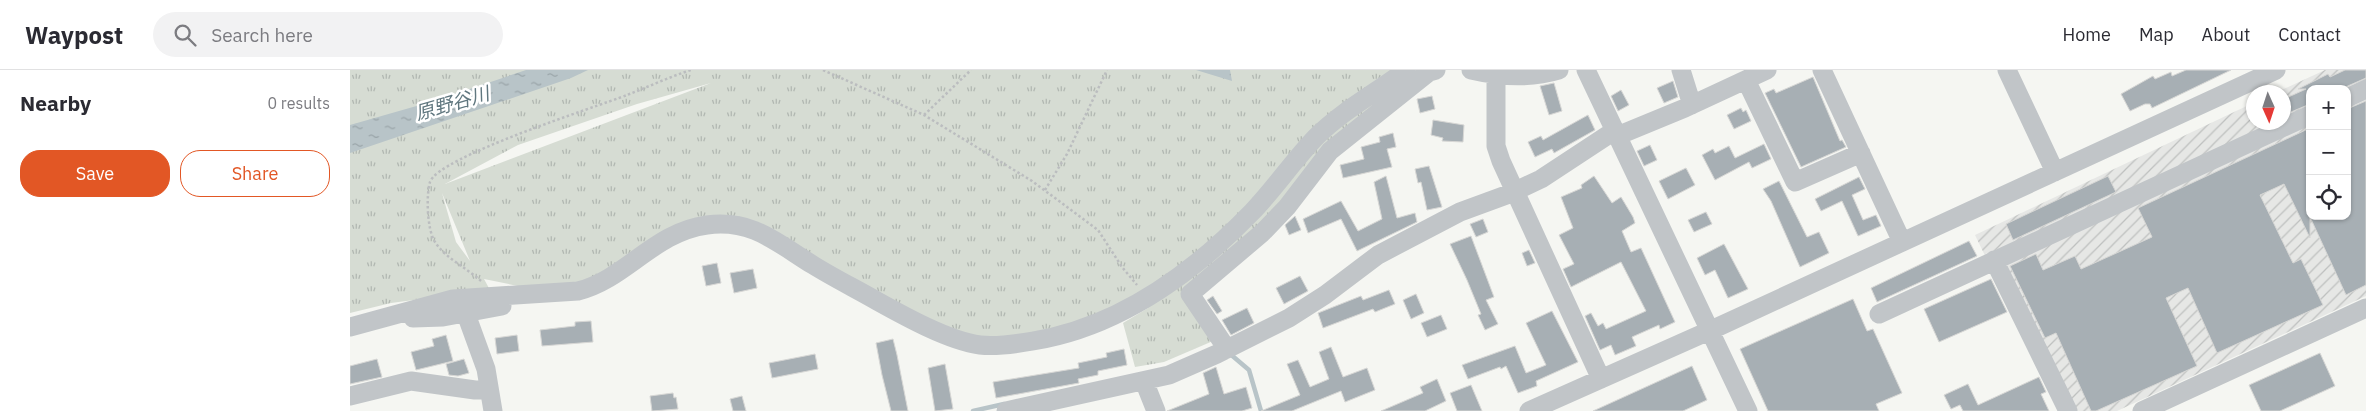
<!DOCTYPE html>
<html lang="en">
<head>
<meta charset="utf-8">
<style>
  body { margin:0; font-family:"IBM Plex Sans","Noto Sans JP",sans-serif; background:#f2f2f3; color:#2b2b33 }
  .controls { position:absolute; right:15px; top:15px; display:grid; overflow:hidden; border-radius:10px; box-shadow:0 1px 4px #0004 }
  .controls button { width:45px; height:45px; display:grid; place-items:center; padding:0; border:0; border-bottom:1px solid #e1e1e2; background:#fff; color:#2b2b33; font:25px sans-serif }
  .compass { position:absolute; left:1896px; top:15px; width:45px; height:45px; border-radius:50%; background:#fff; box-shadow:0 1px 4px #0004; rotate:177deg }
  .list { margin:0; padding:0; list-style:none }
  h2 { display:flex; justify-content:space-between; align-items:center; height:65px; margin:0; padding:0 20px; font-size:21px }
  h2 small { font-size:16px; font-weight:400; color:#7c7c81 }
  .actions { display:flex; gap:10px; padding:15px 20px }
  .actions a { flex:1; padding:11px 0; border:1px solid #e25725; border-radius:20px; text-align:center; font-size:18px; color:#e25725 }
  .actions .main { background:#e25725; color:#fff }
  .icon { flex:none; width:28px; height:28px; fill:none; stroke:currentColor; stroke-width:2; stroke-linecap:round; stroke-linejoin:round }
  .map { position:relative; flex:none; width:2016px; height:341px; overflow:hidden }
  header { display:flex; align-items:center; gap:30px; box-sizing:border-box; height:70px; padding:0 25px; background:#fff; border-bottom:1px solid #e1e1e2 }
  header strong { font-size:24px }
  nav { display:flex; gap:28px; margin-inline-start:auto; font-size:18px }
  .search { width:350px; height:45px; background:#f2f2f3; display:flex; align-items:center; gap:12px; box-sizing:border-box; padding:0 18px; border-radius:28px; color:#7c7c81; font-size:19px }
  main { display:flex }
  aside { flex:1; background:#fff }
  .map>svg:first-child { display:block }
  .industrial { fill:url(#industrial-furrows); fill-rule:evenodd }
  .grass { fill:url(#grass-tufts); fill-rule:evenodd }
  .water { fill:url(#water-ripples) }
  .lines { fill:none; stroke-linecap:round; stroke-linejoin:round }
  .stream { stroke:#b8c4c8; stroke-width:4.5 }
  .building { fill:#a7afb4; stroke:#d7d7d5 }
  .path { stroke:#bbbdbf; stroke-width:2.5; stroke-dasharray:2.5 2.5; stroke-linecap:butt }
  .minor { stroke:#c1c5c8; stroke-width:19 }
  .labels { text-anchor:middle; stroke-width:5; stroke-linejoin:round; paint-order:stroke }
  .water-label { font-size:19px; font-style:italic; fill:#60777f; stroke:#fff }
</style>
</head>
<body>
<header>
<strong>Waypost</strong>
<div class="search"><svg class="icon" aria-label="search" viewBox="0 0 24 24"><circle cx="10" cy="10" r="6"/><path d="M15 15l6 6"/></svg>Search here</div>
<nav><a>Home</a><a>Map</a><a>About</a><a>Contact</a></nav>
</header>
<main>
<aside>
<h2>Nearby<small>0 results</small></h2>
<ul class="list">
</ul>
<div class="actions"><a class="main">Save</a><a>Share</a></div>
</aside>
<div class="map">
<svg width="2016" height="341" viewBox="0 0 2016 341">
  <defs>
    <pattern id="industrial-furrows" width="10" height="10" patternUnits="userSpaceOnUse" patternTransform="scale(1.25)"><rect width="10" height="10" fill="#e6e7e5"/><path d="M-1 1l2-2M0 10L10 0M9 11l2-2" fill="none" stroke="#bec0bf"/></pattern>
    <pattern id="grass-tufts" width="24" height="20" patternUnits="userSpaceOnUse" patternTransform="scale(1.25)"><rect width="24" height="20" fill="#d6dcd3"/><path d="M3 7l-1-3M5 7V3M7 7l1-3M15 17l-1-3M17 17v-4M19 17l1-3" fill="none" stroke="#b1b7b1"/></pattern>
    <pattern id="water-ripples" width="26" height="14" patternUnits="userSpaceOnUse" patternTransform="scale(1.25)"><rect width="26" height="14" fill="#b8c4c8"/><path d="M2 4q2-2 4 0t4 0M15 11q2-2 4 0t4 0" fill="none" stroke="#99a4a8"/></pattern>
  </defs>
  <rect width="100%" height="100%" fill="#f5f6f2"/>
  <path class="industrial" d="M1975,0H2016V226L1767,341H1710L1625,165L1903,33L1904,52H1934V22H1927ZM1960,19H1997V146H1960Z"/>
  <path class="grass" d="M0,0H1080L840,224L863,271L814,292L785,297L773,253L798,238L738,258L621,273L384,153L309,172L238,212L202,223L134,209L140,220L41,233L0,243ZM361,13L95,114L168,75L287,34ZM92,123L120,191L106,172Z"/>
  <path class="water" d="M176,0H238L221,8L0,83V55L84,31Z
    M846,0H880L882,11Z"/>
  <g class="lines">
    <path class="stream" d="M879,283L899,300L911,341
      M623,341L654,334"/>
  </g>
  <path class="building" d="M1836,0H1881L1802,38L1800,34H1795L1780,41L1771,24L1803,6L1805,9L1821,2L1822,6Z
    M1995,0H2016V8L1991,19H1960V34L1934,45V29L1956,19H1948L1978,4L1980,7Z
    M1463,7L1490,71L1492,70L1496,77L1451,97L1415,23L1424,19L1426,23Z
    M1323,11L1328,27L1314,33L1307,18Z
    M1204,13L1212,41L1199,45L1190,16Z
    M1271,20L1279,35L1268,41L1261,26Z
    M1082,26L1085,39L1070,43L1067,29Z
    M2016,31V215L1996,225L1960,147V168L1934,114L1910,125L1943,193L1951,189L1973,235L1867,283L1838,218L1816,228L1847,296L1746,341H1741L1706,263L1695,268L1660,196L1686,184L1693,200L1725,186L1731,199L1802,167L1788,138L1960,58V146H1997V39Z
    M1391,38L1393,42L1396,40L1401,51L1384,59L1377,45Z
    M1238,45L1245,60L1204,83L1202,79L1185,87L1178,72L1191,66L1193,70Z
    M1083,50L1114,55L1113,72L1092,71L1093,68L1081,65Z
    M1043,63L1046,77L1037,79L1042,97L993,108L990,95L1014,89L1011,77L1030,72L1029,67Z
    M1414,74L1421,89L1402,98L1399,92L1365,110L1352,85L1363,79L1365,83L1379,76L1385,88Z
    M1300,75L1307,90L1294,96L1287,81Z
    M1079,96L1092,137L1077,140L1071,112L1068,113L1065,99Z
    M1336,98L1345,115L1318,129L1309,111Z
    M1036,106L1047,148L1065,143L1067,152L1007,181L991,149L958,163L953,149L991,131L1008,161L1032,149L1024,112Z
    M1244,106L1262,133L1271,127L1283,147L1285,153L1272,161L1281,182L1291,178L1325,252L1310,259L1309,255L1282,267L1286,276L1265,285L1261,275L1250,280L1235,246L1241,243L1248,256L1253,253L1256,259L1296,241L1271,192L1221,217L1213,199L1224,194L1209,165L1223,158L1211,127L1232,118L1231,115Z
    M1758,106L1766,122L1663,170L1656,154Z
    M1509,107L1515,119L1502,125L1513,150L1526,145L1531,156L1508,166L1492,131L1471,141L1465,129Z
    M1429,111L1457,167L1469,162L1479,183L1450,197L1421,131L1413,119Z
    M1356,142L1362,154L1344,162L1338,150Z
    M945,146L951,160L939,165L935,155Z
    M1133,149L1138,162L1126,167L1120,154Z
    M1121,166L1144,227L1136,230L1148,254L1135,260L1128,245L1131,244L1117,210L1100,174Z
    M1619,171L1627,186L1527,232L1521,218Z
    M1374,174L1398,219L1378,228L1365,200L1355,205L1347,188Z
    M1179,180L1185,193L1177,196L1172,183Z
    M367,193L371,213L356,216L352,196Z
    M403,199L407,218L384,223L380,203Z
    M950,206L958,221L934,234L926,218Z
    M1641,209L1657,242L1589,272L1574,239Z
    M1039,220L1045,234L1025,242L1023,239L973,258L968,243L1011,226L1013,230Z
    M1066,224L1074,243L1061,249L1053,230Z
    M863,226L872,241L867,244L857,230Z
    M1503,229L1517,261L1523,259L1552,323L1526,334L1529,341H1418L1390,279Z
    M897,238L904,253L881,265L872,250Z
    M1202,241L1228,292L1186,311L1187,316L1168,323L1156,296L1151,299L1150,297L1118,309L1112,295L1165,276L1176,303L1196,295L1176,253Z
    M1091,245L1097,259L1077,267L1071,253Z
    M241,251L243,272L192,276L190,260L225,256V252Z
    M96,265L103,291L66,300L61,282L84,276L82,269Z
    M167,265L169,281L147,284L145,268Z
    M543,269L547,285L558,341H541L532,305L526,273Z
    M981,277L993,307L1017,298L1025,320L995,332L991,321L942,341H911L950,325L937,294L948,290L960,317L979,309L969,282Z
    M774,279L777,295L748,301V305L728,309L729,313L646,328L643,312L729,298L728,293L757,287L756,283Z
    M1970,283L1985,316L1930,341H1911L1899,315Z
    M465,284L468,299L422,308L419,293Z
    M27,289L32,307L0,314V296Z
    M114,289L119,303L108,306L99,305L96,294Z
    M595,294L603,339L585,341L578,298Z
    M1342,296L1357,330L1333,341H1243Z
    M866,297L874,324L896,317L902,338L892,341H817L859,324L853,303Z
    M1689,307L1696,322L1691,324L1699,341H1613L1610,335L1601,339L1594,325L1618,314L1628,335Z
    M1087,309L1096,331L1075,341H1031L1073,323L1070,317Z
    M1121,315L1132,341H1107L1100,323Z
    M323,323L324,328L326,327L328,339L302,341L300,326Z
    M392,326L396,341H383L380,329Z"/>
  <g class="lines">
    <path class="path" d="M473,0L574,45L682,111L748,160L772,197L787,215
      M574,45L621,0
      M695,120L717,84L757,0
      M131,211C117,198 95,188 85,172C77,160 76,125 80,112C88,87 246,37 277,25C298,17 319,7 341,0"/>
    <path class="minor" d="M1121,0C1151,7 1180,9 1209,0
      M1236,0L1398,341
      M1331,0L1342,35
      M1472,0L1552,172
      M1657,0L1705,102
      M1146,6V76L1151,91L1251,309
      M1396,10L1445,112L1511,83
      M1997,28L2016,19
      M1267,66L1335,38L1417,0
      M1644,190L1718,341
      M116,244L136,299L143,341
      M1529,244L1960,45
      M63,248L93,247L152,236
      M0,257L103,229L228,221C276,209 304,162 357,155C403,149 427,173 463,195C484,208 506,219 527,231C554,246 599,271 630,275C647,277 666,274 683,271C769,257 843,203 902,142C925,118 943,91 966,67C993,40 1026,23 1056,0
      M877,279L840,224L912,163L937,137L980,81L1079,2L1086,0
      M794,311L806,341
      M0,326L61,311L125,320L139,319
      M656,341L819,305L867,284L939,248L975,225L1028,185L1110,142L1159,124L1191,109L1264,61
      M1179,341L1370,256L1926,0
      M1792,341L2016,238"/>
  </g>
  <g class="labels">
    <g class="water-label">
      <text transform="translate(102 33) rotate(-16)" y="7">原野谷川</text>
    </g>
  </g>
</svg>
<div class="controls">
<button>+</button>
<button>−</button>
<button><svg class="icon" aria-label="locate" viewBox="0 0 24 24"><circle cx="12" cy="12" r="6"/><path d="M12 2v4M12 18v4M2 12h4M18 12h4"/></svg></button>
</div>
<svg class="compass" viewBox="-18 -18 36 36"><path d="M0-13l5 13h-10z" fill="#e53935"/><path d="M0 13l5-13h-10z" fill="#7c7c81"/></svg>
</div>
</main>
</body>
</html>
